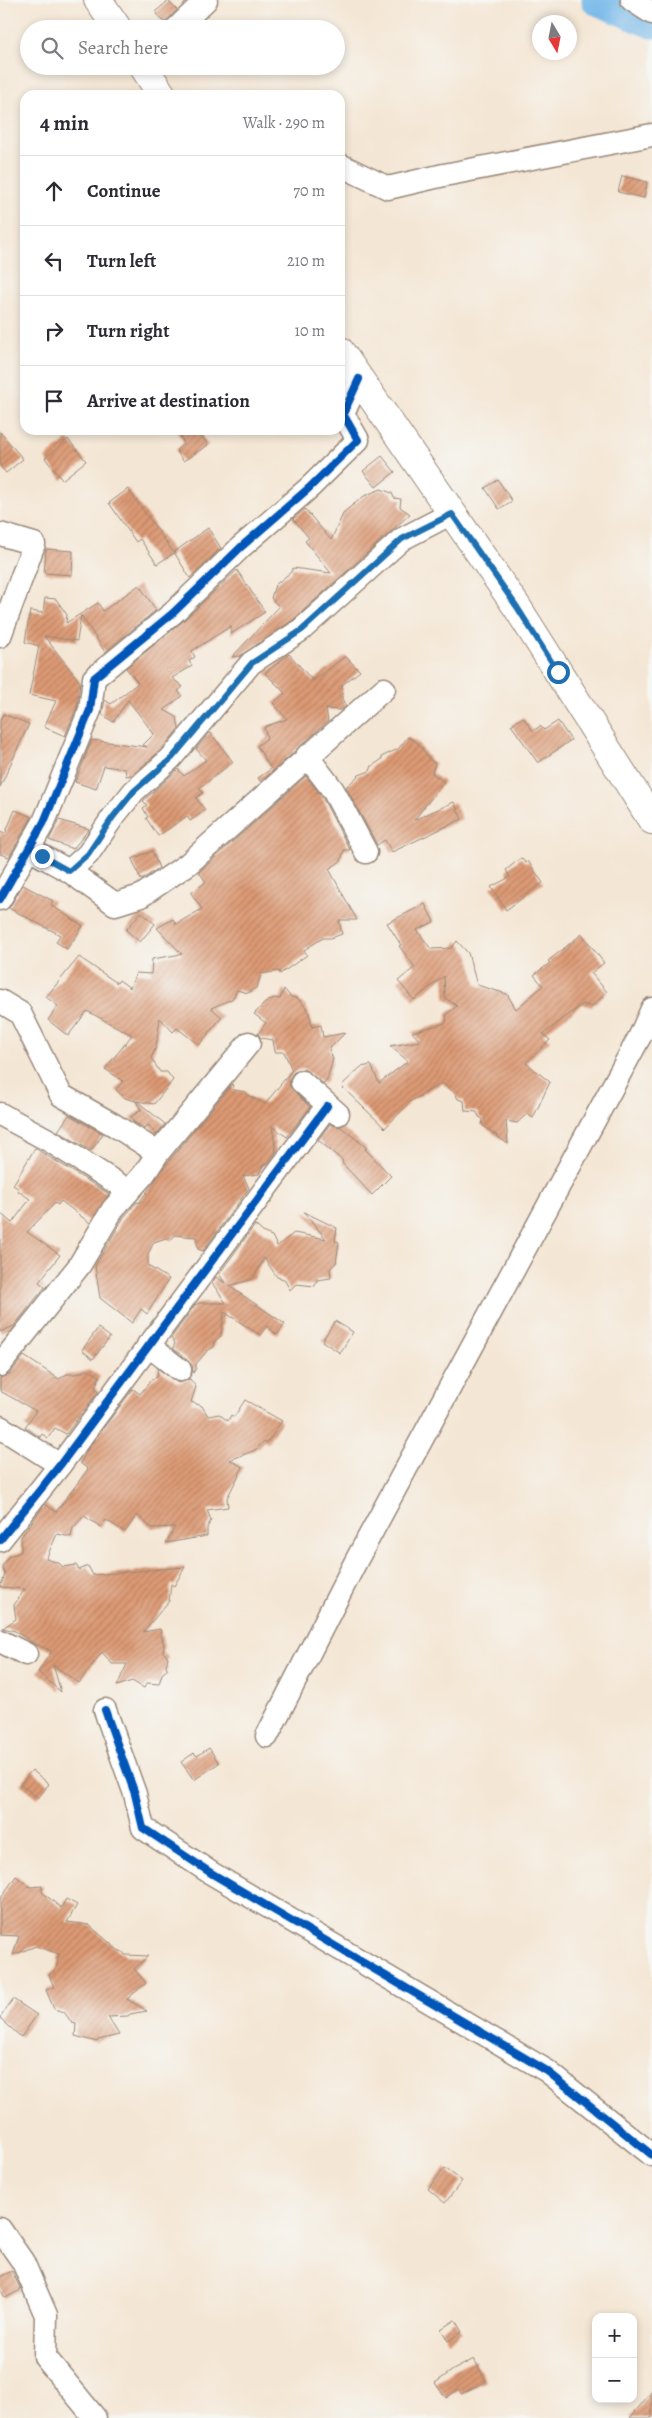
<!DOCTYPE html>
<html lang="en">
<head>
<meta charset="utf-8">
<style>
  body { margin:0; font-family:Alegreya,serif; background:#f2f2f3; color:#2b2b33 }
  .controls { position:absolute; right:15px; bottom:15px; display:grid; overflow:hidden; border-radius:10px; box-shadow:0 2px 8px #0003 }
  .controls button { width:45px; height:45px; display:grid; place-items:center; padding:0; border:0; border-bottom:1px solid #e1e1e2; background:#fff; color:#2b2b33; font:25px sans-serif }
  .compass { position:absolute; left:532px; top:15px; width:45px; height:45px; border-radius:50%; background:#fff; box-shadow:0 2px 8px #0003; rotate:170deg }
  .stop { position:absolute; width:15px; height:15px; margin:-11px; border:4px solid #1f6fb2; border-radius:50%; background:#fff }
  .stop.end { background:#1f6fb2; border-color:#fff; box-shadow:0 1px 5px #0008 }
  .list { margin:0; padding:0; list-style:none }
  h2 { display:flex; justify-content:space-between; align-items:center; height:65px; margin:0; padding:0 20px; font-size:21px }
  h2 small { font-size:16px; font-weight:400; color:#7c7c81 }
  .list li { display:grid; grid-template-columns:32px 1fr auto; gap:15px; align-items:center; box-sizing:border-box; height:70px; padding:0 20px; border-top:1px solid #e1e1e2 }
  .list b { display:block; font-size:19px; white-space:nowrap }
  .list em { font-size:16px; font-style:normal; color:#7c7c81 }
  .icon { flex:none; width:28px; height:28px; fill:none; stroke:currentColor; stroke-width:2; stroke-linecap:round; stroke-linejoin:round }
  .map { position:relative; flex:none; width:652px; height:2418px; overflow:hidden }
  .search { position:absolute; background:#fff; box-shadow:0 2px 8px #0003; left:20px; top:20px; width:325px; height:55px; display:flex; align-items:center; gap:12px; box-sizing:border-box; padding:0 18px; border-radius:28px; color:#7c7c81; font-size:19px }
  .panel { position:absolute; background:#fff; box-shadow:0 2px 8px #0003; left:20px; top:90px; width:325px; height:345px; border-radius:15px }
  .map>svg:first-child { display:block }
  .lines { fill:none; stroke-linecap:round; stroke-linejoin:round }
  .river { stroke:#73b7e9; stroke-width:31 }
  .building { fill:url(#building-hatch) }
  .minor-casing { stroke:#988879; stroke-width:25 }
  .major-casing { stroke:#988879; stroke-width:30 }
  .minor { stroke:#fff; stroke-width:22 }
  .major { stroke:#fff; stroke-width:28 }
  .cycleway-casing { stroke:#f6f6f2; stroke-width:11 }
  .cycleway { stroke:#0057b8; stroke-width:8 }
  .route { stroke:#1f6fb2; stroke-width:6 }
</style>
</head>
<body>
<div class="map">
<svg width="652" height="2418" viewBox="0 0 652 2418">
  <defs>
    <pattern id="building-hatch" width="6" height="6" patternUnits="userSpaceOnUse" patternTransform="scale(1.25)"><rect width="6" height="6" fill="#dd9a75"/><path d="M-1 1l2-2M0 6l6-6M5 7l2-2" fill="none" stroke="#b47e5f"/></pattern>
  </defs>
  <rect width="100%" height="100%" fill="#f6f6f2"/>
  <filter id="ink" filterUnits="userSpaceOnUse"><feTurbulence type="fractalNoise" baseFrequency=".02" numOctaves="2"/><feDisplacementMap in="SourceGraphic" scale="10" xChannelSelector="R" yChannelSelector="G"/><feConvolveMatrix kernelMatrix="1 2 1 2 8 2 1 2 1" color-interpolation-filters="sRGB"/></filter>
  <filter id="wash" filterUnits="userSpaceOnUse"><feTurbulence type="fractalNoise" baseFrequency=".0096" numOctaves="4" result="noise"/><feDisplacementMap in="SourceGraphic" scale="20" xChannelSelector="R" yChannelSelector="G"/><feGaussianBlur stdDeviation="1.12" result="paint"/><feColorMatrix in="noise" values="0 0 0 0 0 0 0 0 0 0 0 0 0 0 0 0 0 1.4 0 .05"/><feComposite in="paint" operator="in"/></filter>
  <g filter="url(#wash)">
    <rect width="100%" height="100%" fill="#f4e6d4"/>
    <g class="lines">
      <path class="river" d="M597,0L652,23"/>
    </g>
    <g id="blocks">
      <path class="building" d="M168,1L177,10L165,23L155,12Z
        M622,176L647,182L644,198L618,192Z
        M176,430H198L208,445L183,461L176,450L184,443Z
        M0,432L23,459L6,473L0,466Z
        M68,439L86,461L62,480L45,458Z
        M382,456L395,472L376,487L363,471Z
        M498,480L512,501L499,509L485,488Z
        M128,489L174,553L157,564L140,539L136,542L109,503Z
        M381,489L392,493L394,498L401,499L400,507L410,514L293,620L240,656L232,657L279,607L271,598L275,585L291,572L293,568L331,573L305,541L309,538L293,519L305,509L331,540L344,512L364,496Z
        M208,528L221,548L190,578L174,552Z
        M46,549L73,551L72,575L44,573Z
        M237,570L265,612L231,634V626L192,651L195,657L189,661L192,666L172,678L183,687L178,691L182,696L164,710L177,717L179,728L162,749L132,775L126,776L125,769L104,766L96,789L75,782L92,740L147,747L143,745L154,734L128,700L113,722L102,714L105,700L111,704L138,683L126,668L182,622Z
        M139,585L156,610L105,652L81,615L77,641L44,636L80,682L77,707L65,736L44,727L56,701L29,695L39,646L25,642L30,611L43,613L45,598L56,599L67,615L66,623L98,603L103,611Z
        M289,654L313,681L345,656L360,671L342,685V699L346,706L341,710L326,709L328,721L261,782L258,778L271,769L257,746L267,738L264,727L287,719L273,703L285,693L265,673Z
        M3,714L29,724L0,787V721Z
        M523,717L533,731L540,726L544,730L558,721L571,740L538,763L511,725Z
        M210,732L233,762L199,788L203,793L196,798L205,810L190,821L187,816L158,836L146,818L148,817L143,808L147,805L143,801L178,769L184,776L206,760L196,749Z
        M408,737L418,743L431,761L435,763L432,773L444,782L414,820L454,802L462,819L392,852L385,840L377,845L346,787L359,775L370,771L372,766L381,760L383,756L398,749Z
        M306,776L322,797L350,850H344L341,861L329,869L357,920H339L342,934L331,938H323L304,950L307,955L280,974L279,971L261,974L257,987L248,993L237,990L232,999L211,1008L222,1017L199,1045L177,1028L173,1032L160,1018L156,1047L151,1058L160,1072H167L173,1080L154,1104L137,1101L165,1124L156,1135L149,1125L144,1128L134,1122L131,1117L141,1110L136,1101L125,1098L116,1090L123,1081L105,1069L132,1035L87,1011L68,1036L48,1020L58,1006L46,997L79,957L117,983L119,980L130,988L136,973L151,974L152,959L182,954L157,928L173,919L176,924L202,909L191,893L206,882L199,872Z
        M15,810L32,817L9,857L0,854V832L5,834Z
        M59,820L89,829L73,849L49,840Z
        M152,851L159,868L141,880L132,859Z
        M521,858L526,863L528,861L543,883L506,910L491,887L510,877L506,870Z
        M23,885L53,901L51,905L83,926L67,949L56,942L60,935L9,908Z
        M425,904L434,922L417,930L431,949L452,948L457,941L468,953L477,985L507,994L516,1009L543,986L534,975L550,963L548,961L582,934L604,963L591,973L607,992L591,1007L583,1004L543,1034L550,1040L526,1063L550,1082L533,1118L527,1114L517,1123L506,1121L508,1144L482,1125L483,1119L479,1117L477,1112L465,1111L464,1101L458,1099L455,1093L442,1083L411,1101L385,1128L341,1086L361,1067L371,1065L379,1083L408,1061L390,1046L420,1041L412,1032L446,1023L447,1014L457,1006L445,998L444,976L414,1000L398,981L415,967L399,946L401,945L387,923Z
        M141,912L155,924L140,942L126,930Z
        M284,989L291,997L297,998L305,1006L309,1013L312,1027L321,1025L323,1037L345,1033L329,1049L333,1059L327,1080L324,1084L304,1069L297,1070L292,1074L289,1080L290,1087L310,1107L287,1137L272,1126L276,1152L267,1164L263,1165L259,1174L243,1176L249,1188L203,1251L198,1249L196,1237L175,1235L171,1240L166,1238L154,1242L148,1254V1266L169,1279L147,1314L141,1309L132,1323L100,1298L95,1266L124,1217L137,1202L139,1203L169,1161L232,1084L234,1090L246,1092L249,1096L265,1104L292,1070L284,1052H275L273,1040L261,1038L258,1034L266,1023L254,1014L265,1003L274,998L280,999Z
        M69,1115L103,1134L91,1151L58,1131Z
        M330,1124L341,1127L367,1148L365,1149L391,1176L372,1195L342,1163L343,1161L318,1140Z
        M35,1148L109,1194L90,1223L61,1201L58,1205L55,1203L27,1232L60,1255L39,1282L45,1287L14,1326L0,1332V1213L12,1223L30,1199L18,1191L19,1189L13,1185Z
        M304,1212L337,1228L335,1241L339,1242L336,1263L330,1269L331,1278L317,1280L315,1286L296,1284L290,1290L284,1279L277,1277L264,1258L253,1279L229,1286L285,1324L277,1335L267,1326L260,1335L224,1312L221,1336L215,1341L214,1347L207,1351L196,1364V1369L193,1373L192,1365L173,1348L175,1343L171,1338L195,1305L199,1303H226L212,1283L216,1277L225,1283L219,1274L255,1225L264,1233L272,1236L277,1246L294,1233L326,1239Z
        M335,1321L353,1332L340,1353L322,1341Z
        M98,1328L110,1337L93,1359L82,1350Z
        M24,1356L59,1379L67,1374H76L88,1370L100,1376L95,1387L98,1392L66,1434L55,1428L48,1438L42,1434L40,1437L25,1427L36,1411L0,1391V1378L10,1374Z
        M157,1368L178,1383L190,1379L196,1387L191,1402L202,1406L208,1416L219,1414L228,1421L231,1415L234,1417L245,1400L282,1421L267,1443L264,1441L255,1450L230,1460L243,1467L227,1498L228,1507L207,1510L211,1520L207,1528V1536L166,1543L175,1527L152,1528L137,1515L125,1532L106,1520L101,1527L84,1516L73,1528L71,1537L57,1534L46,1559L59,1563L63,1567L76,1565L79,1570L88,1566L93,1575L185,1567L174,1586L171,1584L169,1601L143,1632L160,1629L164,1646L163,1652L168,1657L166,1666L168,1669L162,1674L159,1684L147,1683L144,1688L132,1681L117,1686L127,1664H112L102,1652L79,1683L53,1665L61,1692L38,1672L52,1651L33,1643L15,1631L3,1628L16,1619L14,1605L25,1589L0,1587L5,1575L2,1566L9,1556L21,1552V1537L45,1504L56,1512L88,1469L80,1463L89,1447L133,1389L140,1394L150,1381L158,1376Z
        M209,1748L219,1763L194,1780L181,1762L194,1753L197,1756Z
        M32,1770L49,1784L38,1798L20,1784Z
        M16,1876L30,1887L42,1886V1892L61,1908L66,1899L77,1905L67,1922L89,1925L118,1950L123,1952L125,1955L148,1956L134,1969L146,1983L127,1999L147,2011L130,2014L128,2016L108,2017L119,2035L98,2040L97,2042L75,2036L76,2024L72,2023L64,2012L54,2009L46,1990L54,1987L49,1975L56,1970L59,1954L36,1946L13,1955L19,1936L0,1935V1899Z
        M13,1999L37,2015L21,2037L0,2018Z
        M445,2168L462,2181L445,2203L428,2189Z
        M12,2271L21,2290L5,2298L0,2288V2277Z
        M455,2320L462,2332L448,2341L441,2329Z
        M474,2359L486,2381L461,2394L459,2389L446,2398L435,2383L453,2370Z
        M652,2391V2418H630Z"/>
    </g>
  </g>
  <g filter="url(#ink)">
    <use href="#blocks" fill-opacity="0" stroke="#988879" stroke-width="1"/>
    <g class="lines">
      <g class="minor-casing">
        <path id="minor" d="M632,0L652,13
          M176,29L206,0
          M340,165L388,188L444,175L652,135
          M0,534L34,544L0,636
          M307,756L333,790L366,852
          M29,849L69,871L115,904L141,896L188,864L384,689
          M69,871L88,854L113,817L134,791L171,758L251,663L301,630L402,539L452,513
          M0,899L44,822L90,710L94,678L173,613L241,547L309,488L358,440L343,414L359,379
          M0,1001L20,1013L61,1095L114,1125L158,1153
          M302,1082L338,1114
          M0,1114L50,1141L129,1191
          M148,1345L180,1370
          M0,1365L79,1266L113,1209L144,1174L158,1153L249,1043
          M0,1427L60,1465
          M0,1540L60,1465L327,1106
          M0,1641L26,1654
          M105,1710L135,1794L143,1828L211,1873L547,2071L652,2155
          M267,1736L356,1561L640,1036L652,1009
          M0,2229L23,2262L46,2315L45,2357L95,2418"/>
      </g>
      <g class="major-casing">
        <path id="major" d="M98,0L118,29
          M143,66L162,95
          M340,351L517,607L652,820"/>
      </g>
      <use href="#minor" class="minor"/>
      <use href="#major" class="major"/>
      <g class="cycleway-casing">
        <path id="cycleway" d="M0,899L44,822L90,710L94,678L173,613L241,547L309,488L358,440L343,414L359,379
          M0,1540L60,1465L327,1106
          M105,1710L135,1794L143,1828L211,1873L547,2071L652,2155"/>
      </g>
      <use href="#cycleway" class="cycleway"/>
    </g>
  </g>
  <g class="lines" filter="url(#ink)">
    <path class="route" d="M42,856L69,871L88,854L113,817L134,791L172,758L252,663L302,630L402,539L452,514L517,607L558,672"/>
  </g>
</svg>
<div class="controls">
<button>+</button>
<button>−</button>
</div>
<svg class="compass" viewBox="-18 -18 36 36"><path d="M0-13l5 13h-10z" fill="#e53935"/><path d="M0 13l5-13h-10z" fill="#7c7c81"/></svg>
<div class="stop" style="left:558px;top:672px"></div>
<div class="stop end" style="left:42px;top:856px"></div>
<div class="search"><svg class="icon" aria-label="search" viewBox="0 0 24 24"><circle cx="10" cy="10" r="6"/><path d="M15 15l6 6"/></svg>Search here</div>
<section class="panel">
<h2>4 min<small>Walk · 290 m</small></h2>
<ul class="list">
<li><svg class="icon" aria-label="ahead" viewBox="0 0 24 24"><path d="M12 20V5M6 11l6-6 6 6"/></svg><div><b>Continue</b></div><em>70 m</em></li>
<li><svg class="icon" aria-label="left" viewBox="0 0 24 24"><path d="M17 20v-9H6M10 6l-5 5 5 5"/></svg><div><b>Turn left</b></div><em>210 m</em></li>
<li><svg class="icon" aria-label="right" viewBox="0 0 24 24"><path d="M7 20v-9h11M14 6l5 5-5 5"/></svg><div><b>Turn right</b></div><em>10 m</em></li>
<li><svg class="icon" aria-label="arrive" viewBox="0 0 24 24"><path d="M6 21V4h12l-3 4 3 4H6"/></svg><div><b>Arrive at destination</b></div></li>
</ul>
</section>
</div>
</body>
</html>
